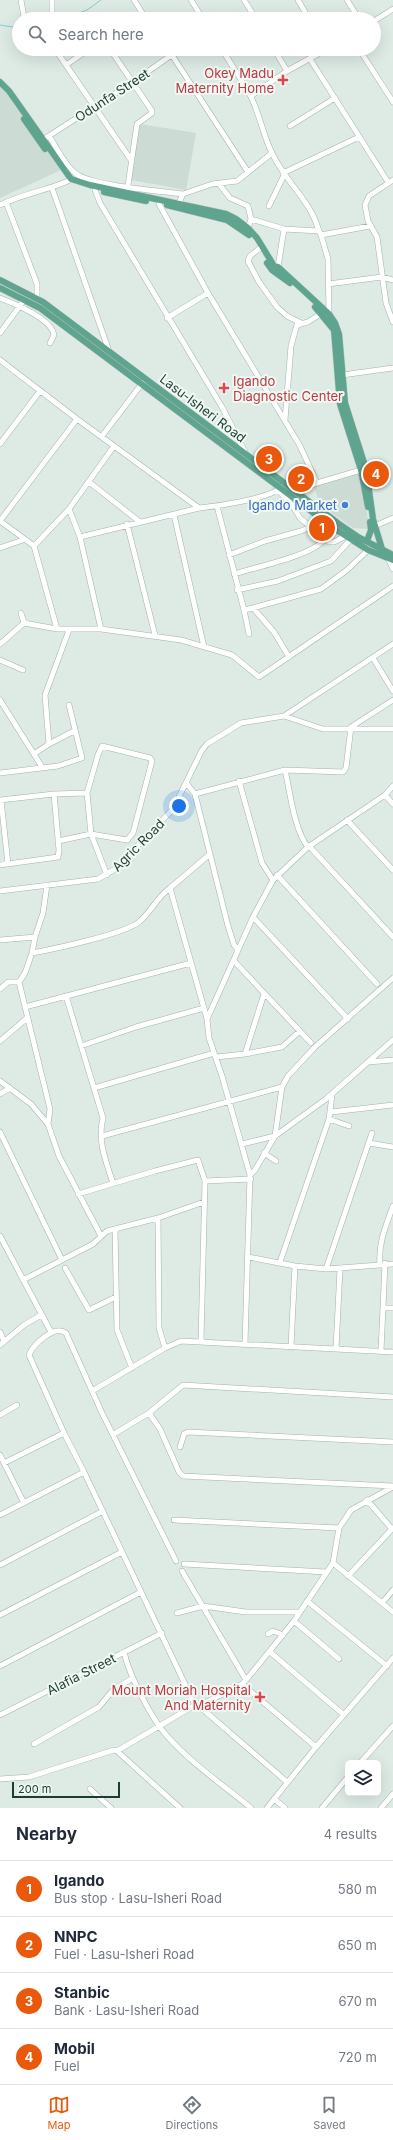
<!DOCTYPE html>
<html lang="en">
<head>
<meta charset="utf-8">
<style>
  body { margin:0; font-family:Inter,sans-serif; background:#f2f2f3; color:#1f2937 }
  .controls { position:absolute; right:12px; bottom:12px; display:grid; overflow:hidden; border-radius:6px; box-shadow:0 4px 16px #0002 }
  .controls button { width:36px; height:36px; display:grid; place-items:center; padding:0; border:0; border-bottom:1px solid #e0e1e3; background:#fff; color:#1f2937; font:20px sans-serif }
  .scale { position:absolute; left:12px; bottom:10px; width:108px; box-sizing:border-box; padding-left:4px; border:2px solid #1e3c33; border-top:0; font-size:11px; line-height:14px; white-space:nowrap; color:#1e3c33; -webkit-text-stroke:3px #eff8f3; paint-order:stroke }
  .you { position:absolute; left:179px; top:806px; width:14px; height:14px; margin:-10px; border:3px solid #fff; border-radius:50%; background:#1a73e8; box-shadow:0 0 0 6px #1a73e833 }
  .badge { display:grid; place-items:center; width:26px; height:26px; border-radius:50%; background:#ea580c; color:#fff; font-size:13px; font-weight:700 }
  .pin { position:absolute; translate:-50% -50%; border:2px solid #fff; box-shadow:0 1px 4px #0006 }
  .list { margin:0; padding:0; list-style:none }
  h2 { display:flex; justify-content:space-between; align-items:center; height:52px; margin:0; padding:0 16px; font-size:17px }
  h2 small { font-size:13px; font-weight:400; color:#747a83 }
  .list li { display:grid; grid-template-columns:26px 1fr auto; gap:12px; align-items:center; box-sizing:border-box; height:56px; padding:0 16px; border-top:1px solid #e0e1e3 }
  .list b { display:block; font-size:15px; white-space:nowrap }
  .list p { margin:0; font-size:13px; white-space:nowrap; color:#747a83 }
  .list em { font-size:13px; font-style:normal; color:#747a83 }
  .icon { flex:none; width:22px; height:22px; fill:none; stroke:currentColor; stroke-width:2; stroke-linecap:round; stroke-linejoin:round }
  .map { position:relative; flex:none; width:393px; height:1808px; overflow:hidden }
  .search { position:absolute; background:#fff; box-shadow:0 4px 16px #0002; left:12px; right:12px; top:12px; height:44px; display:flex; align-items:center; gap:10px; box-sizing:border-box; padding:0 14px; border-radius:22px; color:#747a83; font-size:15px }
  .sheet { height:276px; background:#fff }
  nav { display:flex; justify-content:space-around; align-items:center; box-sizing:border-box; height:56px; border-top:1px solid #e0e1e3; background:#fff; font-size:11px; color:#747a83 }
  nav a { display:grid; justify-items:center; gap:2px }
  nav .on { color:#ea580c }
  .map>svg:first-child { display:block }
  .built { fill:#ccdbd4 }
  .lines { fill:none; stroke-linecap:round; stroke-linejoin:round }
  .stream { stroke:#81ccd5; stroke-width:1 }
  .minor-casing { stroke:#a1b3ac; stroke-width:6 }
  .major-casing { stroke:#c0c8c6; stroke-width:7 }
  .minor { stroke:#fff; stroke-width:5 }
  .major { stroke:#5fa48f; stroke-width:6 }
  .health-dot { fill:#e0444e; stroke:#eff8f3; stroke-width:1.5 }
  .shop-dot { fill:#3f7fe0; stroke:#eff8f3; stroke-width:1.5 }
  .labels { text-anchor:middle; stroke-width:4; stroke-linejoin:round; paint-order:stroke }
  .health-label { font-size:13px; fill:#be3a42; stroke:#eff8f3; text-anchor:end }
  .street-label { font-size:13px; fill:#1e3c33; stroke:#eff8f3 }
  .shop-label { font-size:13px; fill:#366cbe; stroke:#eff8f3; text-anchor:end }
</style>
</head>
<body>
<div class="map">
<svg width="393" height="1808" viewBox="0 0 393 1808">
  <rect width="100%" height="100%" fill="#deebe5"/>
  <path class="built" d="M0,85L34,129L61,170L0,198Z
    M140,124L196,133L186,190L131,180Z
    M361,471L365,496L369,529L353,528L328,510L319,500L313,485Z"/>
  <g class="lines">
    <path class="stream" d="M62,19L87,10L101,0
      M0,25L19,28"/>
    <g class="minor-casing">
      <path id="minor" d="M21,0L24,17
        M134,0L146,19
        M191,0L203,19
        M244,0L256,19
        M298,0L309,19
        M347,0L359,19
        M52,15V0
        M374,21L393,9
        M55,49L131,160
        M110,49L152,111V113L137,124L127,192
        M168,49L248,172
        M274,49L287,71
        M359,49L393,102
        M310,59L388,182
        M66,65L89,49
        M251,96L287,71L327,49
        M290,126L335,98
        M49,136C57,148 64,164 75,173C90,186 161,191 183,194
        M44,139L133,82L180,49
        M272,153C285,182 310,199 319,231
        M283,173L359,137
        M393,180L369,196L365,205L368,221L377,237L386,303L393,322
        M219,184L230,198L248,206L251,219L248,228
        M52,188L109,351
        M95,190L100,203L222,407L246,454
        M6,202L37,284V298
        M179,203L183,194L212,184L237,181L272,153C263,135 260,115 251,97C243,81 231,65 222,49
        M159,204L208,293L300,446L317,483
        M0,205C22,194 45,191 68,181
        M269,206L284,175
        M251,219L284,229L319,231L321,235L370,226
        M321,235L328,259L329,314
        M259,249L250,256L248,261L259,282L277,307L287,316L301,323
        M278,267L284,229
        M328,284L382,277L393,280
        M0,298C13,303 52,319 54,335L50,343
        M167,318L208,293
        M0,333L22,303
        M0,360L77,419L199,508
        M342,375L393,368
        M285,420L291,346L296,328L297,325L308,322L322,313
        M102,436L144,381
        M0,444L40,391
        M89,482L140,522
        M278,490L292,505L300,518L329,542H334L346,536
        M296,492L317,483L361,470
        M217,506L244,610L253,608L274,632L289,657
        M69,509L80,537L101,629
        M174,515L204,647
        M0,521L34,546L57,629
        M0,521L77,419
        M127,524L155,635
        M375,526L393,518
        M80,537L199,508C219,506 266,499 281,488
        M34,546L69,509L114,446
        M0,548L23,540
        M229,555L265,541L301,531L310,527
        M388,558L393,569
        M234,574C256,567 312,556 325,539
        M237,590L278,581L331,561L351,539
        M253,608L321,589L347,570L368,550
        M244,610L249,634
        M21,613L24,623
        M0,644L24,623L57,629H101L181,640L232,655L259,677L393,586
        M373,658L393,691
        M0,660L23,670
        M0,700L42,767
        M284,716L393,644
        M49,744L45,695L69,630
        M102,746L150,758L152,761L133,833L127,840L91,834L87,793L98,755Z
        M34,754L49,744L74,731
        M285,770C290,791 294,830 308,847
        M0,773L58,766L82,758L69,705
        M239,781L262,863L273,880
        M187,784L195,794L228,926L234,945L238,950
        M195,794L285,770L343,772L346,768L351,727L393,700
        M385,795L393,804
        M0,800L54,794L87,793
        M1,800L8,864
        M347,820L393,870
        M58,841L91,834L107,875
        M309,846L393,937
        M210,854L170,888L207,1019L209,1038L222,1076L250,1175L245,1344
        M0,865L58,857L59,850L54,794
        M277,875L377,984
        M47,885L43,913L35,937L32,953L25,973L19,982L50,1109L48,1124
        M0,891L98,879L115,869L173,809L202,750L207,744L241,723L284,716L323,729H393
        M253,917L348,1019
        M0,940L35,937
        M32,953C54,949 124,934 139,922C151,912 157,897 170,888
        M234,961L311,1043
        M0,989L8,982H19
        M264,994L245,1054L282,1047L300,1031
        M66,996L103,1118C97,1140 106,1162 113,1183
        M25,1007L191,963
        M207,1019L253,917L273,880L308,847L385,795L393,786
        M0,1041L27,1018
        M81,1046L136,1027L204,1008
        M216,1057L245,1054
        M368,1062L393,1060
        M0,1081L31,1104L48,1124L59,1156L101,1236
        M94,1088L214,1053
        M0,1094L10,1088
        M331,1112L393,1105
        M329,1119L349,1126
        M0,1132L62,1260L23,1280
        M102,1136L282,1087
        M369,1143L393,1147
        M242,1144L275,1136L282,1087L288,1076L315,1047L393,978
        M264,1153L276,1161
        M250,1175L255,1170L275,1136L326,1099L393,1040
        M205,1181L251,1179
        M78,1194L155,1171L198,1160L205,1181L201,1341
        M158,1218L159,1328L165,1348
        M115,1229L117,1330L132,1368
        M0,1236L51,1332
        M248,1257L295,1266L326,1269L393,1264
        M62,1260L93,1244L107,1231L158,1218L204,1202
        M280,1262L329,1119L332,1095
        M380,1264C378,1244 386,1225 393,1206
        M65,1268L89,1310L116,1297
        M326,1269L372,1133
        M383,1308H393
        M0,1332L4,1341
        M0,1345L24,1325L41,1315
        M291,1346L295,1266
        M336,1349L340,1269
        M381,1351L385,1263
        M92,1391L165,1348L181,1341L393,1352
        M149,1413L160,1429L179,1472L183,1476L393,1486
        M0,1415L17,1405
        M114,1434L149,1413L183,1385L393,1397
        M180,1447L184,1434L188,1432L393,1442
        M0,1455L24,1503
        M4,1463L64,1433
        M367,1500L392,1529
        M0,1515L84,1472
        M174,1520L339,1528
        M176,1561L102,1413L66,1333C54,1324 33,1345 29,1355L64,1433L84,1472L195,1705
        M333,1563L393,1612
        M184,1564L326,1572
        M0,1565L103,1511
        M182,1571L246,1680
        M348,1576L393,1528
        M307,1601L387,1666
        M382,1603L393,1590
        M177,1613L203,1606L246,1612H300
        M0,1615L122,1552
        M294,1621L339,1659
        M268,1634L273,1631L283,1635
        M124,1652C129,1675 151,1718 167,1736C191,1763 223,1785 251,1808
        M270,1652L344,1715
        M0,1666L141,1592
        M242,1684L316,1747
        M199,1706L287,1782
        M0,1715L162,1633
        M34,1744L99,1707L113,1690L133,1678
        M117,1751L195,1705L199,1706L242,1684L246,1680L294,1621L333,1563L339,1528L351,1510L393,1487
        M360,1763L393,1726
        M0,1779L29,1777L114,1750L117,1751L180,1808
        M90,1789L111,1808
        M274,1799L285,1808
        M267,1808L316,1747L393,1658
        M322,1808L348,1777
        M381,1808L393,1794"/>
    </g>
    <g class="major-casing">
      <path id="major" d="M0,82L9,91L71,179L90,185L226,214L236,219L248,228L257,238L274,266L278,267L329,314L335,323L339,334L345,403L366,469L373,519L382,549
        M24,119L45,149
        M104,192L146,201
        M167,205L227,220L249,235
        M267,263L272,270L290,283
        M0,280L43,302L339,524L358,537L393,555
        M0,288L40,308L335,529L368,550L393,560
        M315,307L334,330L340,404L361,470L368,507
        M367,541L371,530L370,522"/>
    </g>
    <use href="#minor" class="minor"/>
    <use href="#major" class="major"/>
  </g>
  <g class="health-dot">
    <path d="M281 74h4v4h4v4h-4v4h-4v-4h-4v-4h4z"/>
    <path d="M222 382h4v4h4v4h-4v4h-4v-4h-4v-4h4z"/>
    <path d="M258 1691h4v4h4v4h-4v4h-4v-4h-4v-4h4z"/>
  </g>
  <circle class="shop-dot" cx="345" cy="505" r="4"/>
  <g class="labels">
    <g class="health-label">
      <text x="274" y="78">Okey Madu<tspan x="274" dy="15">Maternity Home</tspan></text>
      <text x="233" y="386" text-anchor="start">Igando<tspan x="233" dy="15">Diagnostic Center</tspan></text>
      <text x="251" y="1695">Mount Moriah Hospital<tspan x="251" dy="15">And Maternity</tspan></text>
    </g>
    <g class="street-label">
      <text transform="translate(112 95) rotate(-33)" y="5">Odunfa Street</text>
      <text transform="translate(203 408) rotate(37)" y="5">Lasu-Isheri Road</text>
      <text transform="translate(138 845) rotate(-45)" y="5">Agric Road</text>
      <text transform="translate(81 1674) rotate(-27)" y="5">Alafia Street</text>
    </g>
    <g class="shop-label">
      <text x="337" y="510">Igando Market</text>
    </g>
  </g>
</svg>
<div class="controls">
<button><svg class="icon" aria-label="layers" viewBox="0 0 24 24"><path d="M12 4l9 5-9 5-9-5zM3 14l9 5 9-5"/></svg></button>
</div>
<div class="scale">200 m</div>
<div class="you"></div>
<div class="pin badge" style="left:322px;top:528px">1</div>
<div class="pin badge" style="left:301px;top:479px">2</div>
<div class="pin badge" style="left:269px;top:459px">3</div>
<div class="pin badge" style="left:376px;top:474px">4</div>
<div class="search"><svg class="icon" aria-label="search" viewBox="0 0 24 24"><circle cx="10" cy="10" r="6"/><path d="M15 15l6 6"/></svg>Search here</div>
</div>
<section class="sheet">
<h2>Nearby<small>4 results</small></h2>
<ul class="list">
<li><span class="badge">1</span><div><b>Igando</b><p>Bus stop · Lasu-Isheri Road</p></div><em>580 m</em></li>
<li><span class="badge">2</span><div><b>NNPC</b><p>Fuel · Lasu-Isheri Road</p></div><em>650 m</em></li>
<li><span class="badge">3</span><div><b>Stanbic</b><p>Bank · Lasu-Isheri Road</p></div><em>670 m</em></li>
<li><span class="badge">4</span><div><b>Mobil</b><p>Fuel</p></div><em>720 m</em></li>
</ul>
</section>
<nav>
<a class="on"><svg class="icon" aria-label="map" viewBox="0 0 24 24"><path d="M3 6l6-2 6 2 6-2v14l-6 2-6-2-6 2zM9 4v14M15 6v14"/></svg>Map</a>
<a><svg class="icon" aria-label="directions" viewBox="0 0 24 24"><path d="M12 3l9 9-9 9-9-9zM9 14v-3h6M13 9l2 2-2 2"/></svg>Directions</a>
<a><svg class="icon" aria-label="saved" viewBox="0 0 24 24"><path d="M7 4h10v16l-5-4-5 4z"/></svg>Saved</a>
</nav>
</body>
</html>
